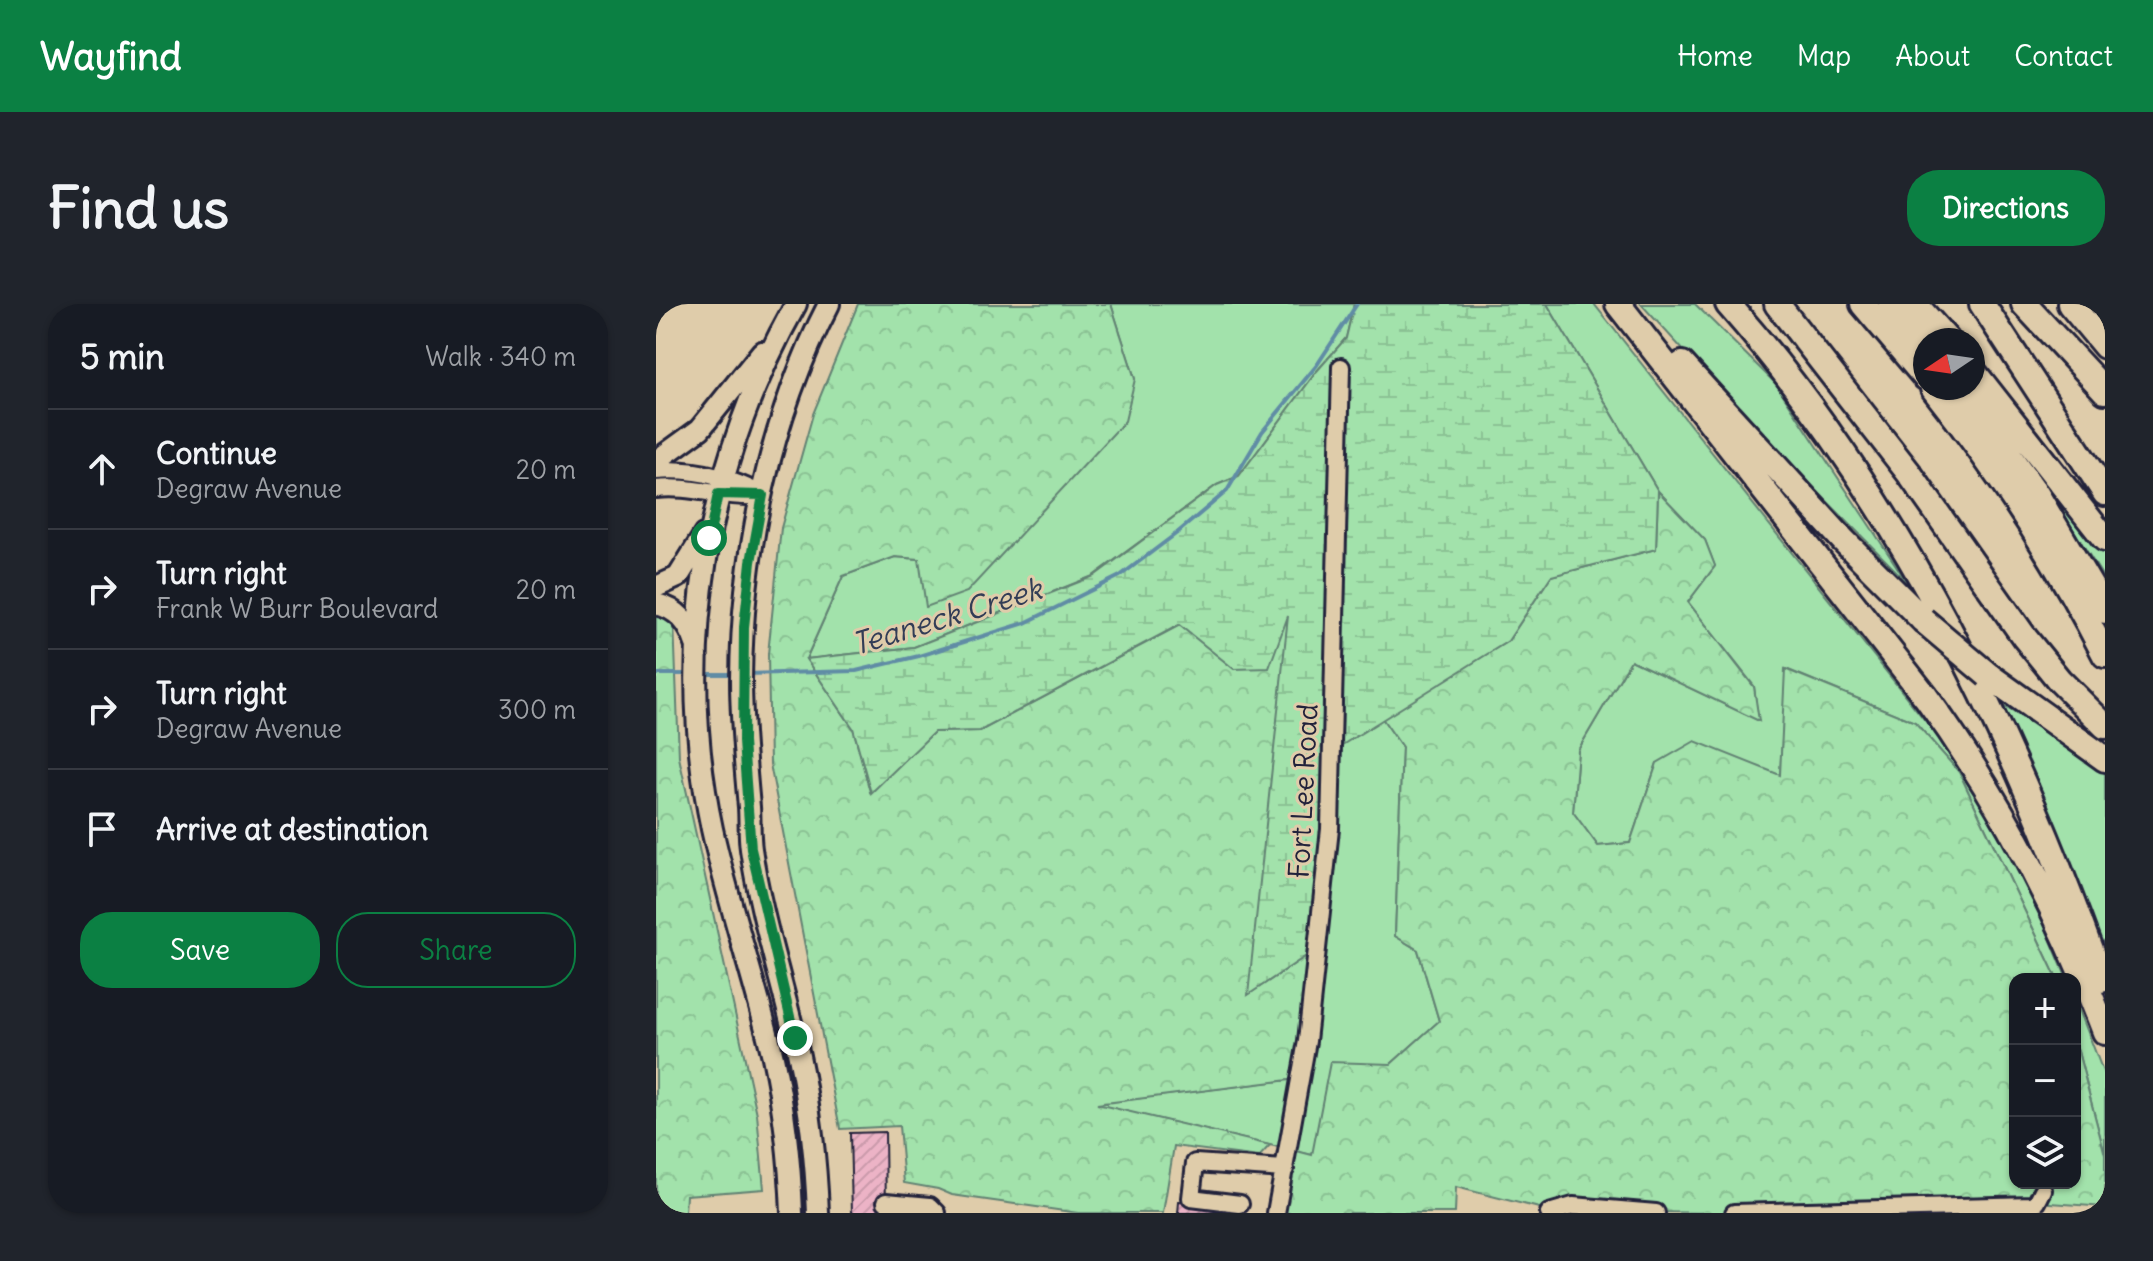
<!DOCTYPE html>
<html lang="en">
<head>
<meta charset="utf-8">
<style>
  body { margin:0; font-family:Delius,sans-serif; background:#20242c; color:#f1f3f6 }
  .controls { position:absolute; right:24px; bottom:24px; display:grid; overflow:hidden; border-radius:16px; box-shadow:0 2px 6px #0004 }
  .controls button { width:72px; height:72px; display:grid; place-items:center; padding:0; border:0; border-bottom:2px solid #363941; background:#171b24; color:#f1f3f6; font:40px sans-serif }
  .compass { position:absolute; left:1257px; top:24px; width:72px; height:72px; border-radius:50%; background:#171b24; box-shadow:0 2px 6px #0004; rotate:257deg }
  .stop { position:absolute; width:24px; height:24px; margin:-18px; border:6px solid #0b8043; border-radius:50%; background:#fff }
  .stop.end { background:#0b8043; border-color:#fff; box-shadow:0 2px 8px #0008 }
  .list { margin:0; padding:0; list-style:none }
  h2 { display:flex; justify-content:space-between; align-items:center; height:104px; margin:0; padding:0 32px; font-size:34px }
  h2 small { font-size:26px; font-weight:400; color:#9ea1a6 }
  .list li { display:grid; grid-template-columns:52px 1fr auto; gap:24px; align-items:center; box-sizing:border-box; height:120px; padding:0 32px; border-top:2px solid #363941 }
  .list b { display:block; font-size:30px; white-space:nowrap }
  .list p { margin:0; font-size:26px; white-space:nowrap; color:#9ea1a6 }
  .list em { font-size:26px; font-style:normal; color:#9ea1a6 }
  .actions { display:flex; gap:16px; padding:24px 32px }
  .actions a { flex:1; padding:18px 0; border:2px solid #0b8043; border-radius:32px; text-align:center; font-size:28px; color:#0b8043 }
  .actions .main { background:#0b8043; color:#fff }
  .icon { flex:none; width:44px; height:44px; fill:none; stroke:currentColor; stroke-width:2; stroke-linecap:round; stroke-linejoin:round }
  .map { position:relative; flex:none; width:1449px; height:909px; overflow:hidden; border-radius:32px }
  header { display:flex; align-items:center; gap:48px; box-sizing:border-box; height:112px; padding:0 40px; background:#0b8043; color:#fff }
  header strong { font-size:38px }
  nav { display:flex; gap:44px; margin-inline-start:auto; font-size:28px }
  .intro { display:flex; align-items:center; justify-content:space-between; box-sizing:border-box; height:192px; padding:0 48px }
  h1 { margin:0; font-size:56px }
  .button { padding:20px 36px; border-radius:32px; background:#0b8043; color:#fff; font-size:28px; font-weight:700 }
  main { display:flex; gap:48px; padding:0 48px }
  aside { flex:1; background:#171b24; border-radius:32px; box-shadow:0 2px 6px #0004 }
  .map>svg:first-child { display:block }
  .green { fill:#a2e2ab; stroke:#628273; stroke-width:2 }
  .forest { fill:url(#forest-crowns); stroke:#628273; stroke-width:2 }
  .wetland { fill:url(#wetland-marsh); stroke:#628273; stroke-width:2 }
  .lines { fill:none; stroke-linecap:round; stroke-linejoin:round }
  .stream { stroke:#608ca5; stroke-width:4 }
  .building { fill:url(#building-hatch); stroke:#22223b; stroke-width:2 }
  .minor-casing { stroke:#22223b; stroke-width:22 }
  .major-casing { stroke:#22223b; stroke-width:26 }
  .highway-casing { stroke:#22223b; stroke-width:30 }
  .minor { stroke:#dfccaa; stroke-width:16 }
  .major { stroke:#dfccaa; stroke-width:20 }
  .highway { stroke:#dfccaa; stroke-width:24 }
  .highway-bridge-casing { stroke:#22223b; stroke-width:30; stroke-linecap:butt }
  .highway-bridge { stroke:#dfccaa; stroke-width:24 }
  .route { stroke:#0b8043; stroke-width:10 }
  .labels { text-anchor:middle; stroke-width:6; stroke-linejoin:round; paint-order:stroke }
  .street-label { font-size:28px; fill:#22223b; stroke:#dfccaa }
  .water-label { font-size:30px; font-style:italic; fill:#323d56; stroke:#dfccaa }
</style>
</head>
<body>
<header>
<strong>Wayfind</strong>
<nav><a>Home</a><a>Map</a><a>About</a><a>Contact</a></nav>
</header>
<div class="intro"><h1>Find us</h1><a class="button">Directions</a></div>
<main>
<aside>
<h2>5 min<small>Walk · 340 m</small></h2>
<ul class="list">
<li><svg class="icon" aria-label="ahead" viewBox="0 0 24 24"><path d="M12 20V5M6 11l6-6 6 6"/></svg><div><b>Continue</b><p>Degraw Avenue</p></div><em>20 m</em></li>
<li><svg class="icon" aria-label="right" viewBox="0 0 24 24"><path d="M7 20v-9h11M14 6l5 5-5 5"/></svg><div><b>Turn right</b><p>Frank W Burr Boulevard</p></div><em>20 m</em></li>
<li><svg class="icon" aria-label="right" viewBox="0 0 24 24"><path d="M7 20v-9h11M14 6l5 5-5 5"/></svg><div><b>Turn right</b><p>Degraw Avenue</p></div><em>300 m</em></li>
<li><svg class="icon" aria-label="arrive" viewBox="0 0 24 24"><path d="M6 21V4h12l-3 4 3 4H6"/></svg><div><b>Arrive at destination</b></div></li>
</ul>
<div class="actions"><a class="main">Save</a><a>Share</a></div>
</aside>
<div class="map">
<svg width="1449" height="909" viewBox="0 0 1449 909">
  <defs>
    <pattern id="forest-crowns" width="20" height="18" patternUnits="userSpaceOnUse" patternTransform="scale(2)"><rect width="20" height="18" fill="#a2e2ab"/><path d="M2 6a3 3 0 1 1 6 0M12 15a3 3 0 1 1 6 0" fill="none" stroke="#8bc294"/></pattern>
    <pattern id="wetland-marsh" width="20" height="14" patternUnits="userSpaceOnUse" patternTransform="scale(2)"><rect width="20" height="14" fill="#a2e2ab"/><path d="M1 5h8M5 5V1M11 12h8M15 12V8" fill="none" stroke="#8bc294"/></pattern>
    <pattern id="building-hatch" width="6" height="6" patternUnits="userSpaceOnUse" patternTransform="scale(2)"><rect width="6" height="6" fill="#ecb3c6"/><path d="M-1 1l2-2M0 6l6-6M5 7l2-2" fill="none" stroke="#ca9aab"/></pattern>
  </defs>
  <rect width="100%" height="100%" fill="#dfccaa"/>
  <filter id="ink" filterUnits="userSpaceOnUse"><feTurbulence type="fractalNoise" baseFrequency=".0125" numOctaves="2"/><feDisplacementMap in="SourceGraphic" scale="16" xChannelSelector="R" yChannelSelector="G"/><feConvolveMatrix kernelMatrix="1 2 1 2 8 2 1 2 1" color-interpolation-filters="sRGB"/></filter>
  <g filter="url(#ink)">
    <path class="green" d="M455,0H698L690,34L661,67L583,172L561,181L437,272L258,343L150,355L187,272L239,253L263,255L479,75Z
      M891,0H938L1341,507L1411,675H1401L1303,468L1259,418L1130,365L1124,471L1001,459L974,539L942,542L917,508L922,446L975,356L1102,416L1098,382L1032,298L1059,262L1049,236L1002,187Z
      M985,0H1039L1120,80L1251,278L1094,119Z
      M1369,149L1449,246V276Z
      M1346,401L1449,466V655L1436,614Z
      M726,414L746,443L739,632L762,646L783,717L735,760L656,851L438,800L640,775L659,646L667,453Z
      M1419,695L1449,773V851L1419,736Z"/>
    <path class="forest" d="M202,0H455L479,75L469,117L311,288L270,303L263,255L239,253L187,272L150,355L197,424L214,488L278,428L324,427L524,321L578,365L633,307L593,690L659,646L640,775L441,800L614,841L603,853L518,842L507,909H422L296,891L282,885L248,879L243,822L184,825L114,460L112,350L125,224L157,110Z
      M1002,187L1049,236L1059,262L1032,298L1098,383L1103,417L975,356L922,446L917,508L942,542L974,539L1001,459L1039,437L1124,471L1129,365L1259,418L1303,468L1401,675H1359V879H1419V736L1449,851V903L1381,898L1078,909L895,907L800,883L799,909H620L633,845L656,851L674,758L735,760L783,717L762,646L739,632L746,443L726,414L852,337L895,272L1000,245Z
      M0,311L18,316L23,453L101,810L108,885L30,891L29,909H0Z"/>
    <path class="wetland" d="M698,0H891L1002,187L1000,245L895,272L852,337L667,453L659,646L592,691L632,312L613,364L578,365L523,321L324,427L278,428L215,489L197,424L150,355L258,343L438,272L561,181L583,172L661,67L690,34Z"/>
    <g class="lines">
      <path class="stream" d="M0,370H34
        M46,370H78
        M90,370L200,367L263,352L369,319L464,272L521,229L571,187L606,128L661,61L701,0"/>
    </g>
    <path class="building" d="M229,828L230,909H196L194,829Z
      M523,898L588,905L587,909H522Z"/>
    <g class="lines">
      <g class="minor-casing">
        <path id="minor" d="M0,167C37,163 74,174 107,191
          M0,185C34,181 67,194 101,192
          M230,898L274,902L281,909
          M584,900L535,894L539,859L629,865
          M620,909L651,737L674,525L685,63
          M893,909L917,902L1000,909
          M1078,909L1377,901L1381,898L1387,886"/>
      </g>
      <g class="major-casing">
        <path id="major" d="M0,157L44,125L106,48
          M0,283L22,273L48,231
          M0,300C22,305 33,319 40,340
          M136,909C134,857 128,804 117,753C99,677 73,602 56,525C18,346 50,159 140,0
          M162,909C160,856 154,804 143,752C128,683 105,615 95,545C93,531 94,517 93,503C89,460 85,418 85,376C86,248 114,114 173,0"/>
      </g>
      <g class="highway-casing">
        <path id="highway" d="M962,0L1270,393C1346,497 1403,608 1449,728
          M1072,0C1245,197 1358,432 1445,676
          M1121,0L1253,169L1369,334L1403,376L1449,422
          M1207,0L1269,73
          M1235,0L1269,39
          M1259,0L1291,36
          M1326,0L1449,189
          M1368,0L1449,87
          M1414,0L1449,42
          M1447,0L1449,2
          M1026,60L1188,237L1267,316
          M1317,67L1449,235
          M1277,84C1343,167 1401,257 1449,351
          M1305,84L1381,191L1449,307
          M1332,371L1449,455"/>
      </g>
      <use href="#minor" class="minor"/>
      <use href="#major" class="major"/>
      <use href="#highway" class="highway"/>
      <g class="highway-bridge-casing">
        <path id="highway-bridge" d="M1267,316L1332,371"/>
      </g>
      <use href="#highway-bridge" class="highway-bridge"/>
    </g>
  </g>
  <g class="lines" filter="url(#ink)">
    <path class="route" d="M53,234L62,190L107,191L95,258L88,323L87,438L95,545L139,734"/>
  </g>
  <g class="labels">
    <g class="street-label">
      <text transform="translate(647 487) rotate(-87)" y="10">Fort Lee Road</text>
    </g>
    <g class="water-label">
      <text transform="translate(291 313) rotate(-17)" y="10">Teaneck Creek</text>
    </g>
  </g>
</svg>
<div class="controls">
<button>+</button>
<button>−</button>
<button><svg class="icon" aria-label="layers" viewBox="0 0 24 24"><path d="M12 4l9 5-9 5-9-5zM3 14l9 5 9-5"/></svg></button>
</div>
<svg class="compass" viewBox="-18 -18 36 36"><path d="M0-13l5 13h-10z" fill="#e53935"/><path d="M0 13l5-13h-10z" fill="#9ea1a6"/></svg>
<div class="stop" style="left:53px;top:234px"></div>
<div class="stop end" style="left:139px;top:734px"></div>
</div>
</main>
</body>
</html>
